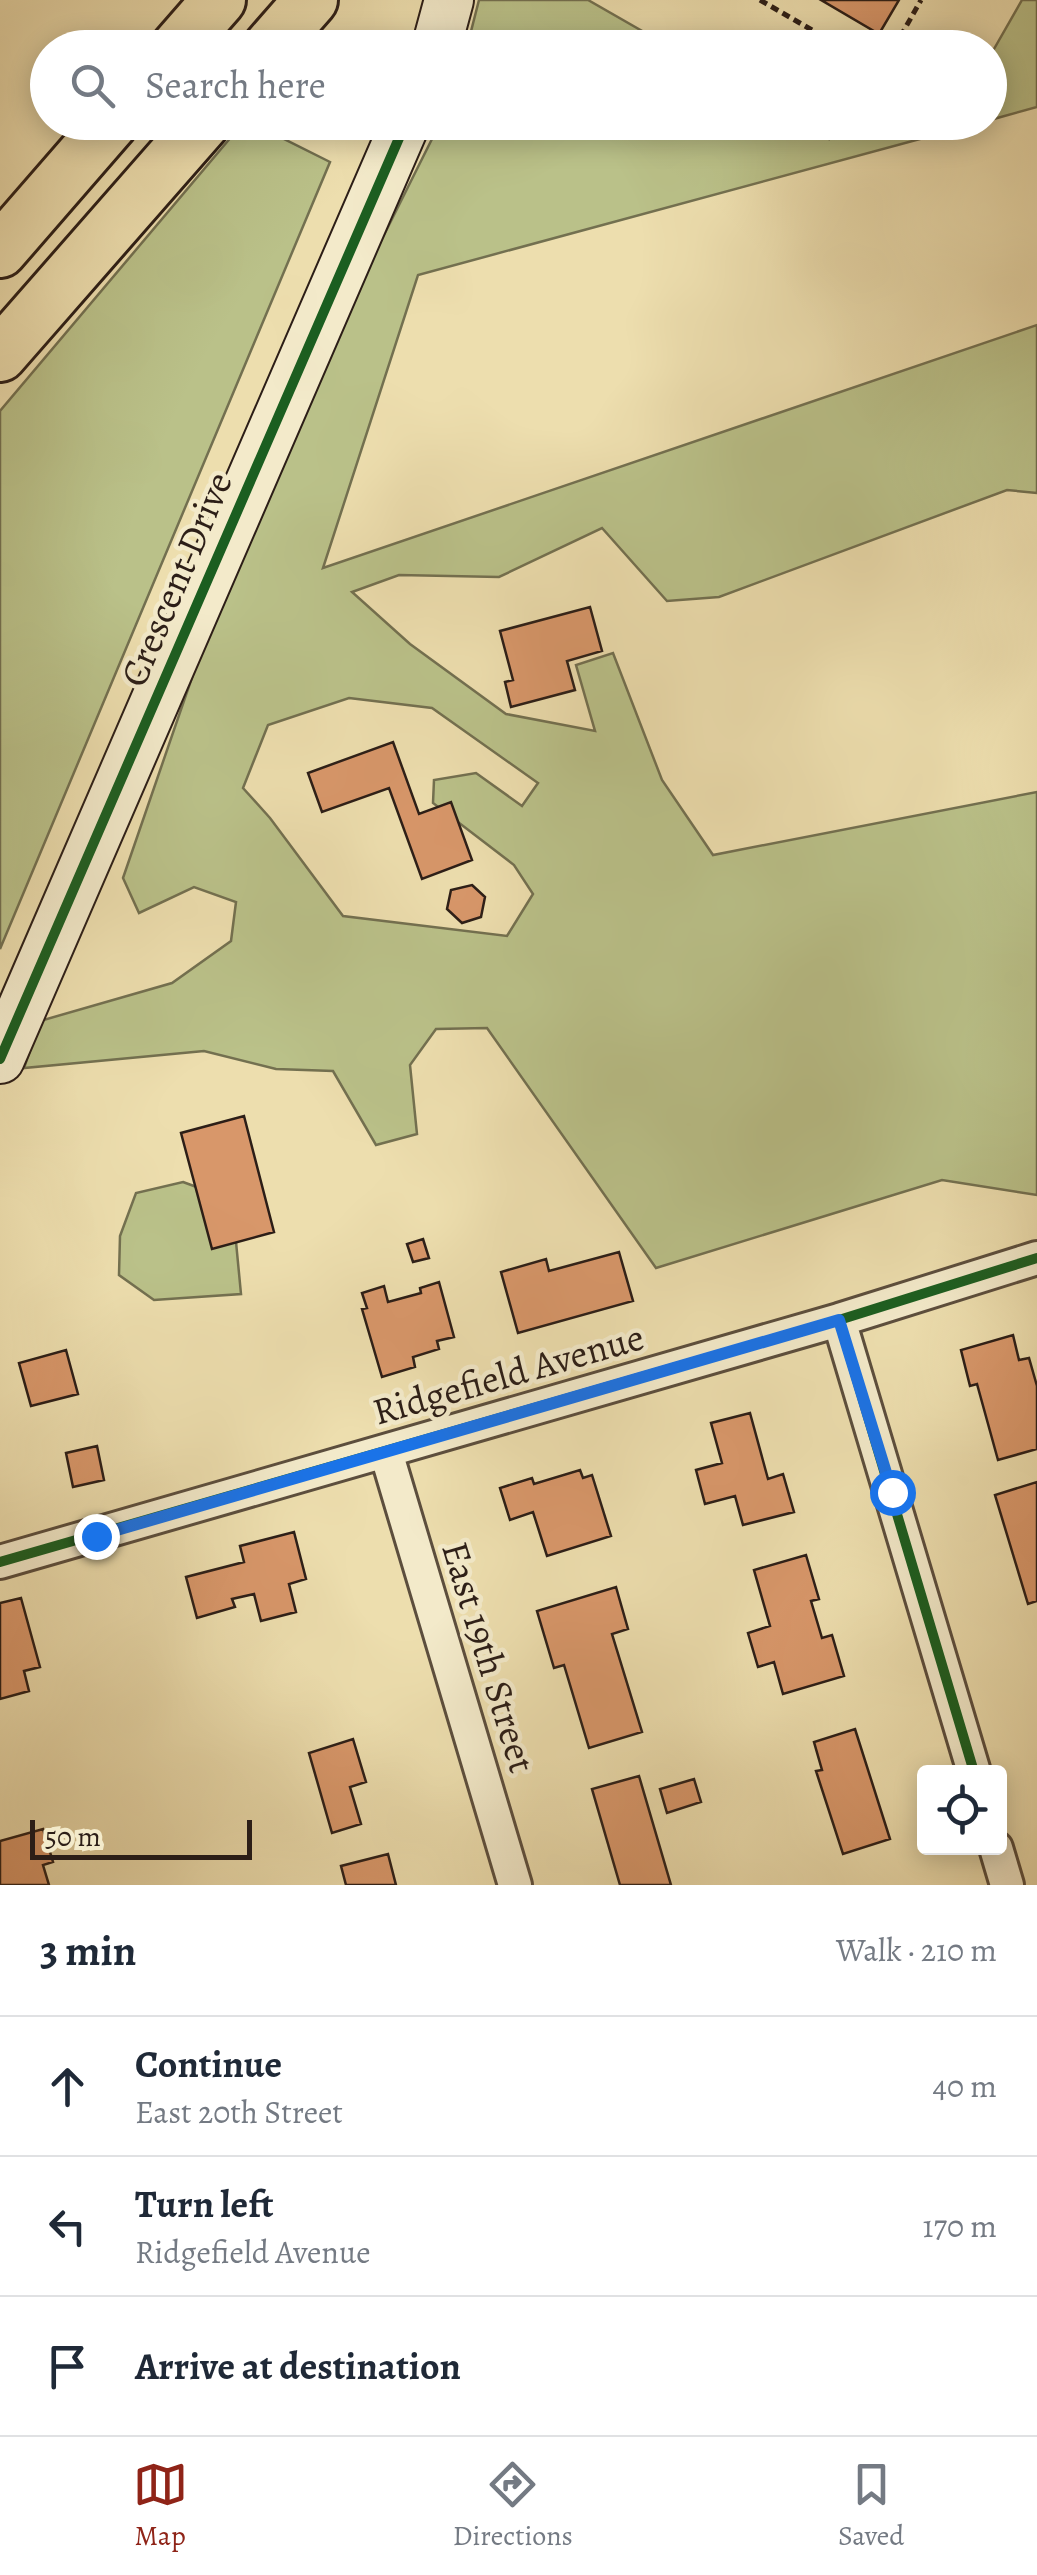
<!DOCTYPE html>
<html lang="en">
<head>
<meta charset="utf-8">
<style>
  body { margin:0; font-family:Alegreya,serif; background:#f2f2f3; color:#1f2937 }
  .controls { position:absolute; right:30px; bottom:30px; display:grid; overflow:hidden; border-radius:10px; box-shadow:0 5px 25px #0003 }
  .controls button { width:90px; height:90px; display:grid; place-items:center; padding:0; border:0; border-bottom:2px solid #e0e1e3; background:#fff; color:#1f2937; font:50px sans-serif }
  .scale { position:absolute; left:30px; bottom:25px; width:222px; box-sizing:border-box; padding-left:10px; border:5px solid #2c1e17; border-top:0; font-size:28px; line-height:35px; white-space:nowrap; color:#2c1e17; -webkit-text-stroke:8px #f3eaca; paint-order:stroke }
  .stop { position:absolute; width:30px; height:30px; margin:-22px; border:8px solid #1a73e8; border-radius:50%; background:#fff }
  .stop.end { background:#1a73e8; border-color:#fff; box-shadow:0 2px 10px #0008 }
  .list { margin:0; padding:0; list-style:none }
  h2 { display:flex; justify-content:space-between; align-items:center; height:130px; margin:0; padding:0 40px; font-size:42px }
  h2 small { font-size:32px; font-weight:400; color:#747a83 }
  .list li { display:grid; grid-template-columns:65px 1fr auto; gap:30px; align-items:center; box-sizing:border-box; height:140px; padding:0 40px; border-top:2px solid #e0e1e3 }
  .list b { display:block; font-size:38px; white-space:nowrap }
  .list p { margin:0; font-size:32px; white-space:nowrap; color:#747a83 }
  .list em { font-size:32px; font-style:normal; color:#747a83 }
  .icon { flex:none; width:55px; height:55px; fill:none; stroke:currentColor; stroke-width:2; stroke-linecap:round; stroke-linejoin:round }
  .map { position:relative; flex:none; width:1037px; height:1885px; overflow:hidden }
  .search { position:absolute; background:#fff; box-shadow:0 5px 25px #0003; left:30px; right:30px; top:30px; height:110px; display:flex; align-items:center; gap:25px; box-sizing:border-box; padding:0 35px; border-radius:55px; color:#747a83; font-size:38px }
  .sheet { height:550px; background:#fff }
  nav { display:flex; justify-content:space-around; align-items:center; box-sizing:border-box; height:140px; border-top:2px solid #e0e1e3; background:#fff; font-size:28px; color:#747a83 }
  nav a { display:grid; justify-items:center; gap:5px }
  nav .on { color:#8f2418 }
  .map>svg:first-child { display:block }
  .green { fill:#bac189; stroke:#737050; stroke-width:2.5; fill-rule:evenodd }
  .building { fill:#d8976a; stroke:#2c1e17; stroke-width:2.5 }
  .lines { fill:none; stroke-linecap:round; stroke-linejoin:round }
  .street-casing { stroke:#5c4e3d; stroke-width:38 }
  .secondary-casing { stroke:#2c1e17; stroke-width:52 }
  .primary-casing { stroke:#2c1e17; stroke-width:58 }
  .path { stroke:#2c1e17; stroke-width:5; stroke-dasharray:8 5; stroke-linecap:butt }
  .street { stroke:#f3eaca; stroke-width:32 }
  .secondary { stroke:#f3eaca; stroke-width:48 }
  .primary { stroke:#eddeae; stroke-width:52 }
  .cycleway-casing { stroke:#f3eaca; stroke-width:16 }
  .cycleway { stroke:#1b5e20; stroke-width:10 }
  .route { stroke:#1a73e8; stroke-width:12 }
  .labels { text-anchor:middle; stroke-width:9; stroke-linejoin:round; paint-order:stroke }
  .street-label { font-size:38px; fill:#2c1e17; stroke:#f3eaca }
</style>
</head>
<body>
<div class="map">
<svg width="1037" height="1885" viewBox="0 0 1037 1885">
  <rect width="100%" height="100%" fill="#eddeae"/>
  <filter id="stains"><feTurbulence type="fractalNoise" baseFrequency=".002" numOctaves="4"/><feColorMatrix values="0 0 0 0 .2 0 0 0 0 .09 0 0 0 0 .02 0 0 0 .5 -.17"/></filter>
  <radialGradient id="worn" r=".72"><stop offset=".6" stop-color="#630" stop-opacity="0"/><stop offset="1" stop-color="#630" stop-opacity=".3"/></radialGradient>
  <path class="green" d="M479,0H588L670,47H467Z
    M1022,0H1037V107L990,120V56Z
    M800,122L829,139L835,129L855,123L885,132L910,123H979L418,275L323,568L1037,325V493L1007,490L719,597L667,601L602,528L499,577L399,575L352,592L410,644L506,714L595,731L576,665L613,653L662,780L713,855L1037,792V1195L942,1180L656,1268L487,1028L436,1029L410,1065L417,1134L376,1145L333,1071L276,1069L204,1051L24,1068L40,1021L172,983L231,941L236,902L194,887L139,913L123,878L228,573L339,325L440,123ZM349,698L432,708L538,783L522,806L476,773L434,780L433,803L514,865L533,894L507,936L343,916L270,818L243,788L268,725Z
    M243,123H252L330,162L0,949V411Z
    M183,1182L232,1200L241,1294L154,1300L119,1275L120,1236L136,1193Z"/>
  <path class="building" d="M821,0H899L879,34Z
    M590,607L602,651L567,661L575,690L511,707L505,682L513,680L500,631Z
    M393,742L419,814L451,802L472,860L422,879L389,788L322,812L308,773Z
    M472,885L485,897L481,917L462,923L447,909L451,890Z
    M244,1116L274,1232L212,1249L181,1133Z
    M423,1239L429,1258L413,1262L407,1244Z
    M619,1252L633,1301L518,1333L501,1272L546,1259L549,1271Z
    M439,1282L454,1337L437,1341L439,1349L413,1357L415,1367L382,1377L362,1309L367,1308L362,1293L384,1286L388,1302L421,1293L420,1288Z
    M1013,1335L1019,1360L1029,1358L1037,1386V1449L998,1460L977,1384L970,1386L961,1350Z
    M66,1350L78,1394L31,1406L19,1363Z
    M750,1413L768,1479L783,1474L794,1512L743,1525L735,1496L705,1504L696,1470L722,1463L711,1423Z
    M97,1446L104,1480L73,1487L66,1453Z
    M580,1470L583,1478L592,1475L611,1536L547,1556L533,1512L510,1520L500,1488L532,1478L534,1484Z
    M1037,1482V1601L1028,1604L995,1495Z
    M294,1532L306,1579L289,1584L296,1612L261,1621L254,1594L232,1599L235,1607L197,1618L186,1577L244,1562L240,1546Z
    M806,1555L819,1599L811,1601L822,1638L832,1635L844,1676L783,1694L774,1662L758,1667L748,1633L770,1626L754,1570Z
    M616,1587L628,1629L612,1634L642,1732L589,1748L564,1665L554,1668L537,1611Z
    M21,1598L40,1667L24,1671L29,1691L0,1699V1603Z
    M855,1729L890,1839L843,1854L816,1771L822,1770L814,1742Z
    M353,1739L366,1782L350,1787L361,1824L332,1833L309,1753Z
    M639,1776L671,1885H620L592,1789Z
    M694,1779L701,1802L667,1813L660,1789Z
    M43,1829L53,1862L43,1865L49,1885H0V1841Z
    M388,1854L396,1885H346L341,1866Z"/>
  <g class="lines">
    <g class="street-casing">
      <path id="street" d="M839,1320L974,1772
        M386,1452L515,1885
        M0,1562L839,1320L1037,1258
        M996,1848L1007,1885"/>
    </g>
    <g class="secondary-casing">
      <path id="secondary" d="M436,48L449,0
        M0,1059L406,122"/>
    </g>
    <g class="primary-casing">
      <path id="primary" d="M177,48L219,0
        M269,48L311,0
        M0,251L112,122
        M0,355L204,122"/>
    </g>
    <path class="path" d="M760,0L843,48
      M894,48L921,0"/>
    <use href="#street" class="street"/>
    <use href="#secondary" class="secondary"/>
    <use href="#primary" class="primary"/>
    <g class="cycleway-casing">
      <path id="cycleway" d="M0,1059L406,122
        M839,1320L974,1772
        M0,1562L839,1320L1037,1258"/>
    </g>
    <use href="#cycleway" class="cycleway"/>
  </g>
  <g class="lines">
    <path class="route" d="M96,1536L839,1320L892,1492"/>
  </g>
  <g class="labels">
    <g class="street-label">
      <text transform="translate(176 579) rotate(-67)" y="13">Crescent Drive</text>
      <text transform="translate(508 1374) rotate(-16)" y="13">Ridgefield Avenue</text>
      <text transform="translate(489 1657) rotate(73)" y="13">East 19th Street</text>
    </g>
  </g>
  <rect width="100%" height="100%" filter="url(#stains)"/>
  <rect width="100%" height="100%" fill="url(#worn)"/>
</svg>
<div class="controls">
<button><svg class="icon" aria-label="locate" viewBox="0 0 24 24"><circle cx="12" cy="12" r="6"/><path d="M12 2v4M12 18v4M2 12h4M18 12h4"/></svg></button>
</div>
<div class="scale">50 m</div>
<div class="stop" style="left:892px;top:1492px"></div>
<div class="stop end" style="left:96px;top:1536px"></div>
<div class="search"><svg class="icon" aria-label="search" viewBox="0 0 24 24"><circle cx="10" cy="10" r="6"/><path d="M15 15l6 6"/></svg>Search here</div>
</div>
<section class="sheet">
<h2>3 min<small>Walk · 210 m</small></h2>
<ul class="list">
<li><svg class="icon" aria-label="ahead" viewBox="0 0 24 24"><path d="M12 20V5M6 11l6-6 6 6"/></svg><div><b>Continue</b><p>East 20th Street</p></div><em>40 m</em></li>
<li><svg class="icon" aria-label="left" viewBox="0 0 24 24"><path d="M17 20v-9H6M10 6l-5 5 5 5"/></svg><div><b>Turn left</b><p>Ridgefield Avenue</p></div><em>170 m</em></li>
<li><svg class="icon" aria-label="arrive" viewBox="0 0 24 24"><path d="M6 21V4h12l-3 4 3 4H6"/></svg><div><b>Arrive at destination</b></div></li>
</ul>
</section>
<nav>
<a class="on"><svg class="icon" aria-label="map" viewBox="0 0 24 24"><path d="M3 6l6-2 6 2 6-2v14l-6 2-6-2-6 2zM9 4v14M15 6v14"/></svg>Map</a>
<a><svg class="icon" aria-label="directions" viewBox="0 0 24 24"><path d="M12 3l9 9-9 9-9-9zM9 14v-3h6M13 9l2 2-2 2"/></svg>Directions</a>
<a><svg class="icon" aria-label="saved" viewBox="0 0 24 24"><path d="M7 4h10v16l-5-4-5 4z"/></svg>Saved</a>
</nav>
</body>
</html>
